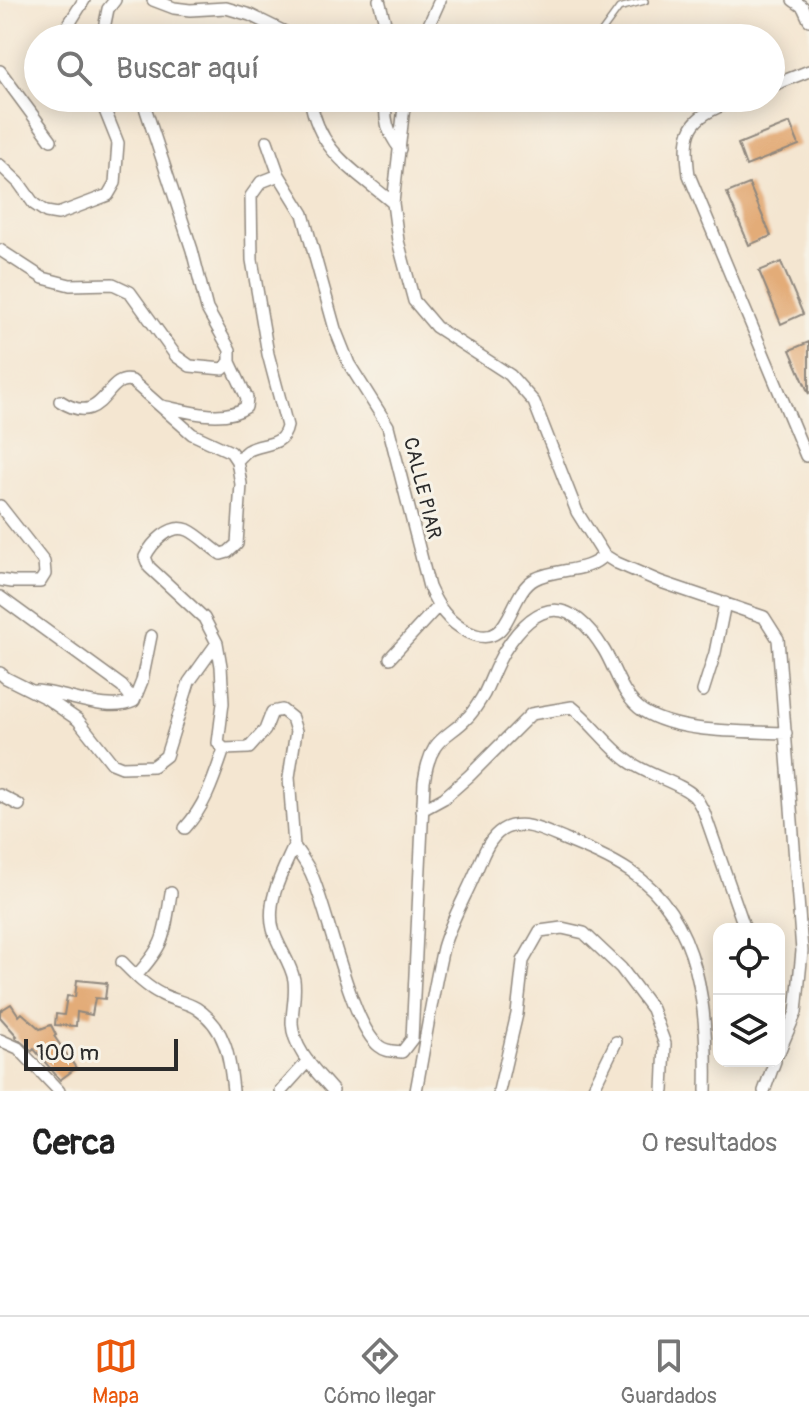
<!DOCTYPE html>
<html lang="es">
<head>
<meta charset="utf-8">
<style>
  body { margin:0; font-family:Pangolin,sans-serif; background:#f6f6f6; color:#222 }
  .controls { position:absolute; right:24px; bottom:24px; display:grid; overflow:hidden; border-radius:16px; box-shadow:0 4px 20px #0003 }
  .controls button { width:72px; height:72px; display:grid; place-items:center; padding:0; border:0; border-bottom:2px solid #e0e0e0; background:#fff; color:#222; font:40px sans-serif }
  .scale { position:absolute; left:24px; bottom:20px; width:154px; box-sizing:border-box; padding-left:8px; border:4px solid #2b2b2b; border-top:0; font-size:22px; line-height:28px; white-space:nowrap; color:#2b2b2b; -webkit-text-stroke:6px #f7f3e8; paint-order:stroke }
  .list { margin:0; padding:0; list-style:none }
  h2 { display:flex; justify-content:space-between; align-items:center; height:104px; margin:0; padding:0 32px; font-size:34px }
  h2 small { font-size:26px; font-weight:400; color:#767676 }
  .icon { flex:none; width:44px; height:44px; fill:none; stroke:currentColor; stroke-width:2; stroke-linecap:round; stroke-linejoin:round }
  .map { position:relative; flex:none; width:809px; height:1091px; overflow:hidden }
  .search { position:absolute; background:#fff; box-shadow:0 4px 20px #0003; left:24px; right:24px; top:24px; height:88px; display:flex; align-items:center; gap:20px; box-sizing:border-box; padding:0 28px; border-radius:44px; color:#767676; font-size:30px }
  .sheet { height:224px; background:#fff }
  nav { display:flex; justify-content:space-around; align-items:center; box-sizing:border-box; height:112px; border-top:2px solid #e0e0e0; background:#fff; font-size:22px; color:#767676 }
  nav a { display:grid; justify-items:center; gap:4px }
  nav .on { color:#ea580c }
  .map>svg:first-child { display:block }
  .building { fill:#e3ac78 }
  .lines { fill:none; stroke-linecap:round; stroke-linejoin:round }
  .service-casing { stroke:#90887e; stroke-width:8 }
  .minor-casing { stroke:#90887e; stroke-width:14 }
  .service { stroke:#fff; stroke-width:5 }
  .minor { stroke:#fff; stroke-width:11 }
  .labels { text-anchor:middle; stroke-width:6; stroke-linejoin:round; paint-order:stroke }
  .street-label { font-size:20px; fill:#2b2b2b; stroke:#f7f3e8 }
</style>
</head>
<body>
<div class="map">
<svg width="809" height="1091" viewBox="0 0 809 1091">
  <rect width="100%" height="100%" fill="#f7f3e8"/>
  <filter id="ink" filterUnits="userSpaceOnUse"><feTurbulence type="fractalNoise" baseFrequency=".0125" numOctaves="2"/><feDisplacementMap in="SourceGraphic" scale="16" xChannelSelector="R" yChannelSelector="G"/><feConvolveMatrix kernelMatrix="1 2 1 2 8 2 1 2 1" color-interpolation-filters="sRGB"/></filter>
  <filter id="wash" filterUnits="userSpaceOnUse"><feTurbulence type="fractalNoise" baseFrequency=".006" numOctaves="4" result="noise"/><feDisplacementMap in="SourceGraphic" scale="32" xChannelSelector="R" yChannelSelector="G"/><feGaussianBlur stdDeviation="1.8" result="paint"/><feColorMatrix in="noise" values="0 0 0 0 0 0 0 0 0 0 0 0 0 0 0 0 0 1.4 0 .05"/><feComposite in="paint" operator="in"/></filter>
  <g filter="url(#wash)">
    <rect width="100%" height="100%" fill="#f4e6d1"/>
    <g id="blocks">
      <path class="building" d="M790,123L799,145L746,166L738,144Z
        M749,184L771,236L749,245L727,193Z
        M781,262L803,314L781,324L759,271Z
        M809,342V394L790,350Z
        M77,980L107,983L105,999L95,998L92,1015L77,1012L76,1026L55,1025L56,1014L64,1015L67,996L75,997Z
        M11,1004L19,1016L22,1013L40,1029L51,1025L56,1035L54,1036L76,1068L60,1080L34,1049L32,1051L15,1037L17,1036L0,1017V1011Z"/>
    </g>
  </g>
  <g filter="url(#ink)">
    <use href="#blocks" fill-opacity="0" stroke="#90887e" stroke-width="2"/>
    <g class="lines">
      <g class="service-casing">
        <path id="service" d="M427,32L445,38
          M579,38L600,34L619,8L645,1"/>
      </g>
      <g class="minor-casing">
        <path id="minor" d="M153,0L174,8L190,10L226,8L250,15L297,38
          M379,0L389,38
          M793,0L803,7L809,20
          M72,38L69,24L84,0
          M102,38L108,9L115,0
          M423,38L440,0
          M0,71L51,140
          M771,86L809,71
          M310,98C319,153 353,169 393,203
          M386,98C384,119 387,132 400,149
          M405,98L393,203L398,241L414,301L436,327L510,375L534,402L577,512L604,555L617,563L661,582L764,617L778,639L802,951L796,1012L779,1052
          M740,98C693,116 682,123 689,175L806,456
          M267,141L279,175L303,214L335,329L349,364L388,426L429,587C438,607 448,622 468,632C512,653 507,594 535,579C557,567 587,574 604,555
          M0,165L19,183L34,204L46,212L58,214L108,195L115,183L118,143L100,98
          M0,250L43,278L70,285L113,284L130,292L176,356L190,366L223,369L230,362V350L207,309L192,250L142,98
          M60,401C105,430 105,373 132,381L192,434L231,452L237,461L241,484L237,544L228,552L221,554C210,547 199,535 188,530C170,523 152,543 145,557L149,567L204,618L217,643
          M162,406C186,411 224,423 246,407L247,398L230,362
          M237,461C239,459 245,452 247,451C263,442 283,448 287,426L268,354L252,260L251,196L261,182L279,175
          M0,506L44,562L45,574L40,582H12L0,580
          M0,597L122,686L134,701C108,714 66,693 36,691
          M390,658L438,606
          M0,673L6,678L46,698L78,720L112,763L122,767L153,766L166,756L189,682L217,643L221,666L223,703L218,743L224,749L249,748L265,730L272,712L282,710L292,718L296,731L289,777L294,846
          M703,691L715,653L725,603
          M134,701L142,681L151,636
          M0,795L19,805
          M422,810L444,798L469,776L531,714L572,707C592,723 607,745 627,760C646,775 681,783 694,796C698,800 701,807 704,812L745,929
          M185,828C206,805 214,778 224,749
          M122,962C134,974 146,987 161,994C172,1000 186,1002 196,1008C226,1027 230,1059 233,1091
          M136,976C166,943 164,936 171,893
          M0,1040L18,1048L59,1091
          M281,1091L308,1061
          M333,1091C317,1072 293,1050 292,1023C292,1009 296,995 294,980C291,962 277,946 273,929C266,900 283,871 294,846C300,855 307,864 311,873C328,910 351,1025 379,1046C386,1052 394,1051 402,1052L412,1039L424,782C426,770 428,758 435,747C442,736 457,729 466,719C473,713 479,702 484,694C491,680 496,664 505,650C538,598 571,596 604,650C616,670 622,697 643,711C679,734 744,731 786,733
          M416,1091C425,1044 432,995 443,948C450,923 464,899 474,876C481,861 487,839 502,830C522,818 547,832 566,840C588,849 610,858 631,872C702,919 708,1014 706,1091
          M499,1091L517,1014L523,961L540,931L562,928L584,933L621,968L652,1009L665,1044L663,1091
          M592,1091L616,1042
          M764,1091L775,1061"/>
      </g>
      <use href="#service" class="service"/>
      <use href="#minor" class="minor"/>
    </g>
  </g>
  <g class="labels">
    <g class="street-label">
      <text transform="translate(423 488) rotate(76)" y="7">CALLE PIAR</text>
    </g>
  </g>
</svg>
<div class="controls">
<button><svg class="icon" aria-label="locate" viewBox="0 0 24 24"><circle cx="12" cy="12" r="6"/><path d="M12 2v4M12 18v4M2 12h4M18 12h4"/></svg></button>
<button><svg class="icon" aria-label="layers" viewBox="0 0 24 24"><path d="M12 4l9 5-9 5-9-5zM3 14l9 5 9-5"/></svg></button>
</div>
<div class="scale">100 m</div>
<div class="search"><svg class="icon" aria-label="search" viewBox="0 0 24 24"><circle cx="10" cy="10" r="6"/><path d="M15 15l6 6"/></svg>Buscar aquí</div>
</div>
<section class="sheet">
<h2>Cerca<small>0 resultados</small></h2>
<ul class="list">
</ul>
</section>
<nav>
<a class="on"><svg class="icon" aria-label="map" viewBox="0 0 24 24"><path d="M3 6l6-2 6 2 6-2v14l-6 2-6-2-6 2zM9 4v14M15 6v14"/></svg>Mapa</a>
<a><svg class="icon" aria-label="directions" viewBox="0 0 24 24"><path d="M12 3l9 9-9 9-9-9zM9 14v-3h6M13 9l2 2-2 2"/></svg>Cómo llegar</a>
<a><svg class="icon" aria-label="saved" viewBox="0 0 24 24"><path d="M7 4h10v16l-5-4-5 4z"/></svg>Guardados</a>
</nav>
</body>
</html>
